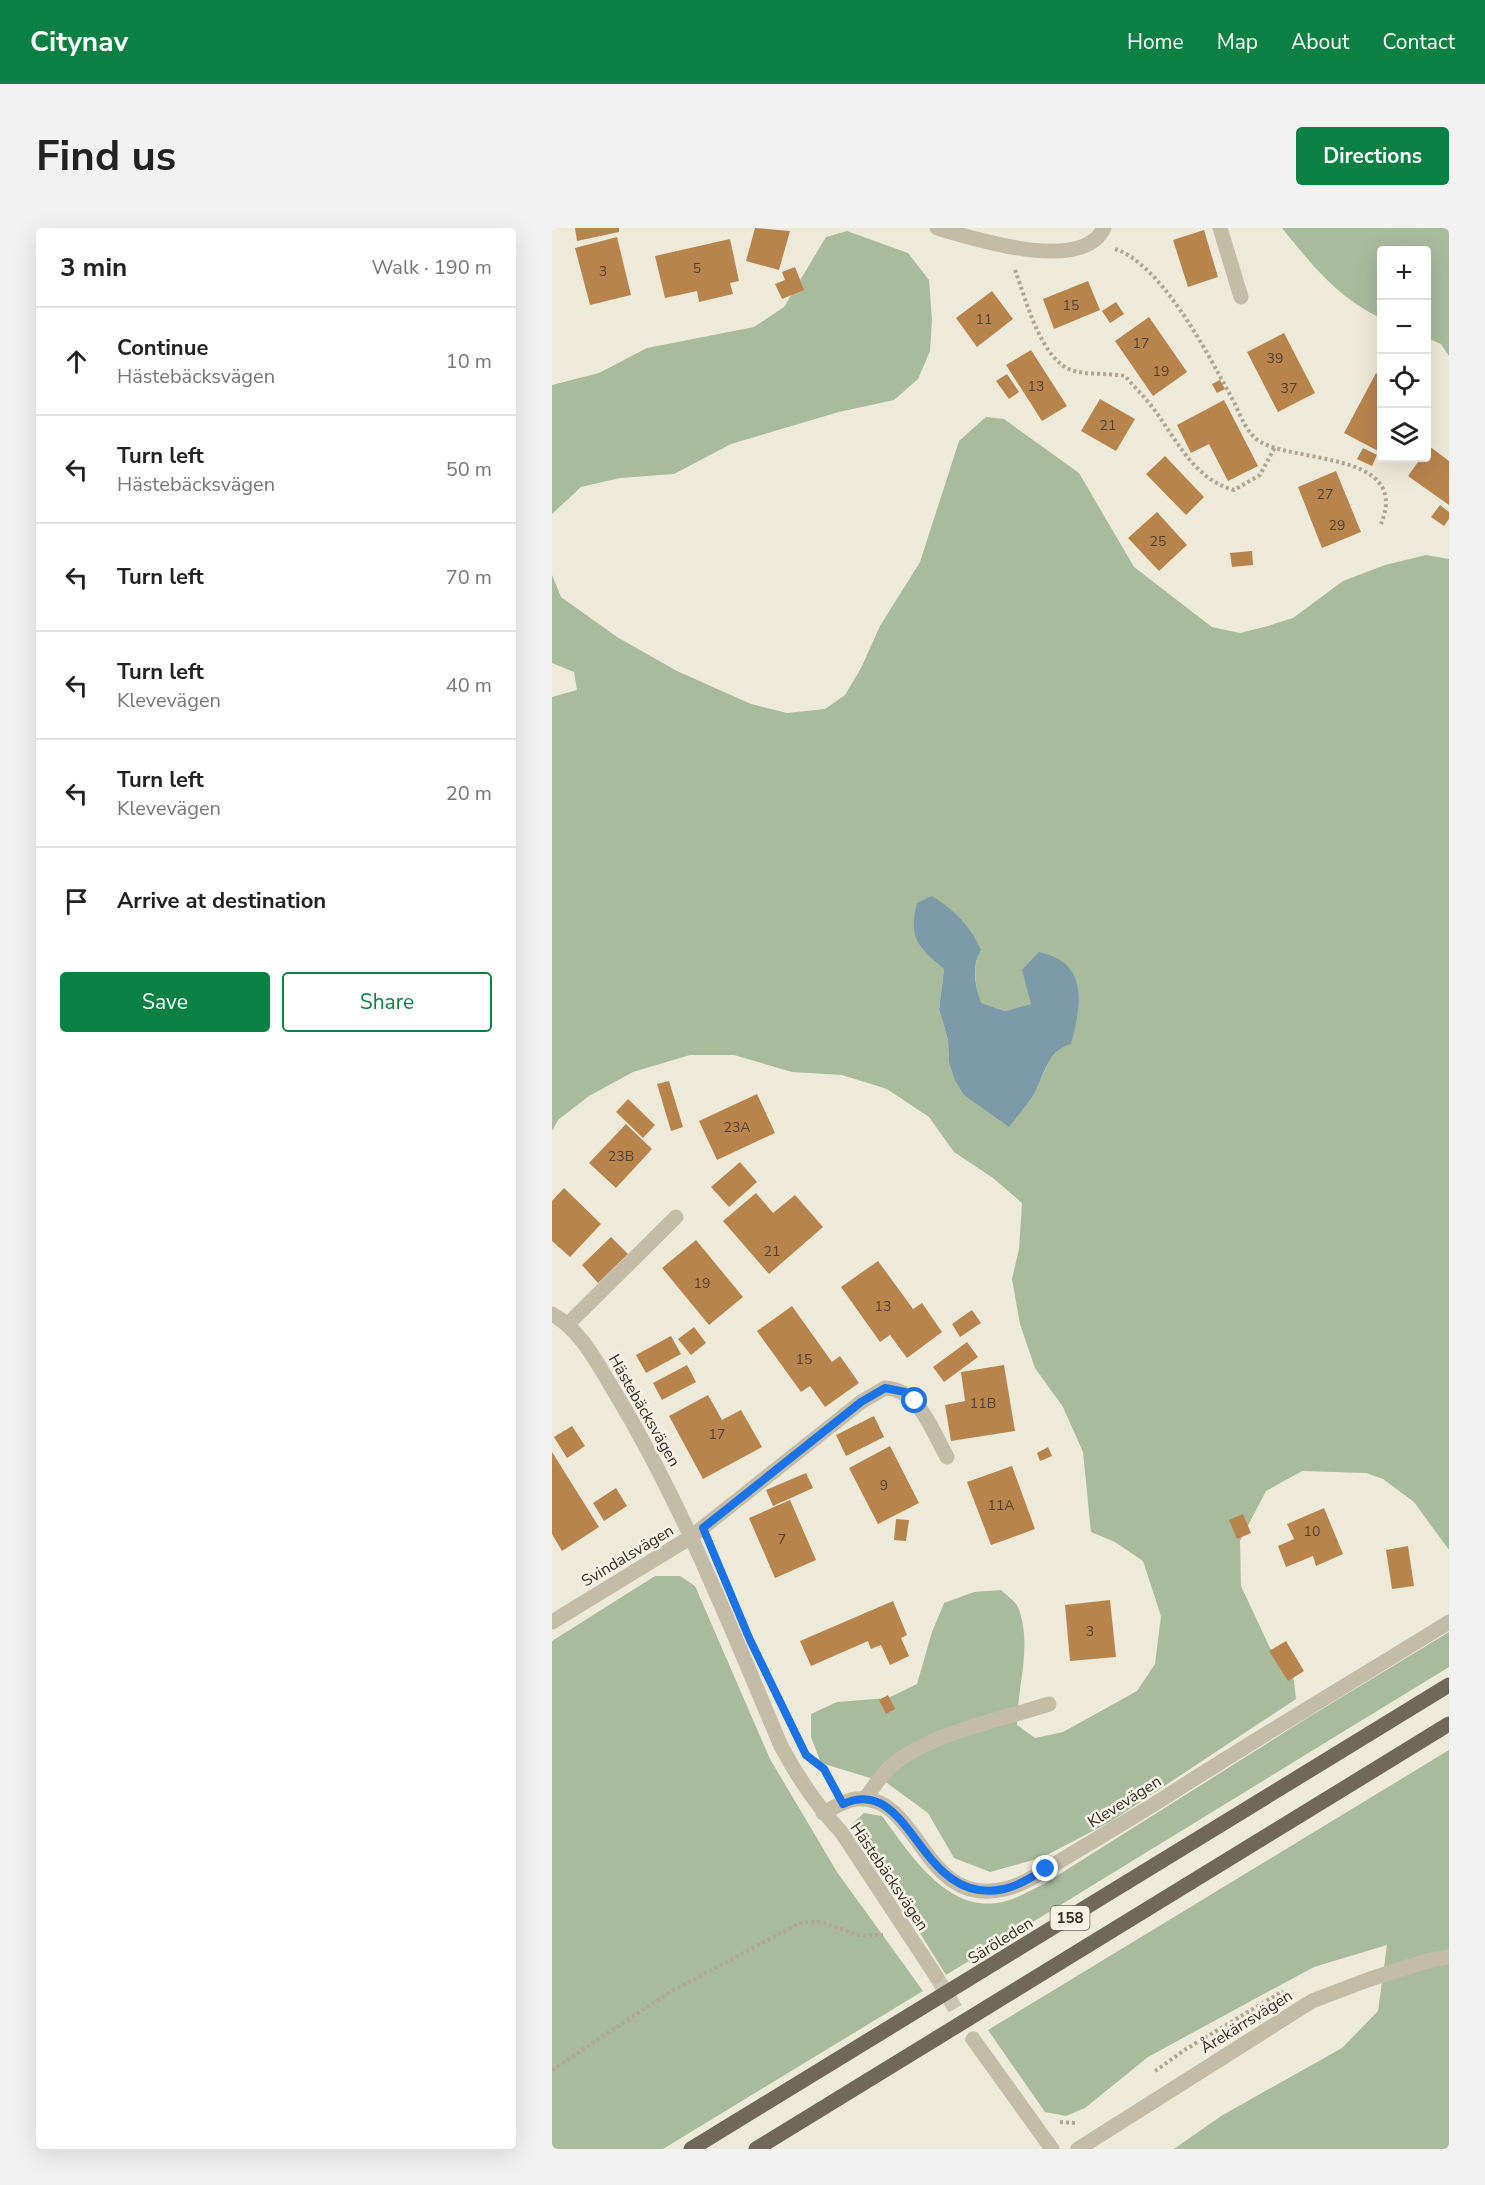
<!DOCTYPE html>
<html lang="en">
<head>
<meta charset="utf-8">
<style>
  body { margin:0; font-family:"Nunito Sans",sans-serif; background:#f2f2f2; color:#222 }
  .controls { position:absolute; right:18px; top:18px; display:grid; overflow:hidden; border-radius:6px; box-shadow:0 6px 24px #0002 }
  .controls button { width:54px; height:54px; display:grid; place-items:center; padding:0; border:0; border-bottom:2px solid #e0e0e0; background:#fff; color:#222; font:30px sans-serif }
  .stop { position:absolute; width:18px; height:18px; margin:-14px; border:4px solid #1a73e8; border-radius:50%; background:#fff }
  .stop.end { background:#1a73e8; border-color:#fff; box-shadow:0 2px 6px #0008 }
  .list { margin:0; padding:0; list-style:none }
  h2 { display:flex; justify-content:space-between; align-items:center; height:78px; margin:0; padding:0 24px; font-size:26px }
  h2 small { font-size:20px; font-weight:400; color:#767676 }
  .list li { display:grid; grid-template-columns:39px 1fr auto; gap:18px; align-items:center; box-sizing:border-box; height:108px; padding:0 24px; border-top:2px solid #e0e0e0 }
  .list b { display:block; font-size:22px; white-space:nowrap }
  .list p { margin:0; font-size:20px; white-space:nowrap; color:#767676 }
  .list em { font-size:20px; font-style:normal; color:#767676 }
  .actions { display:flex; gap:12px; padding:18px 24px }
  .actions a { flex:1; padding:14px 0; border:2px solid #0b8043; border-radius:6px; text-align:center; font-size:21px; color:#0b8043 }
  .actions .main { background:#0b8043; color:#fff }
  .icon { flex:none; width:33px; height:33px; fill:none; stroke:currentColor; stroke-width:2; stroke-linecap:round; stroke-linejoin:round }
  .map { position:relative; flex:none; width:897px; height:1921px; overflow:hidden; border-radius:6px }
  header { display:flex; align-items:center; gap:36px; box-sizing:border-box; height:84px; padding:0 30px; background:#0b8043; color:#fff }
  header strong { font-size:28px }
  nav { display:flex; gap:33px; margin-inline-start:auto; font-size:21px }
  .intro { display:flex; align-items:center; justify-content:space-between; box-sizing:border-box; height:144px; padding:0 36px }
  h1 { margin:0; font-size:42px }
  .button { padding:15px 27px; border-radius:6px; background:#0b8043; color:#fff; font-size:21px; font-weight:700 }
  main { display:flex; gap:36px; padding:0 36px }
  aside { flex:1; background:#fff; border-radius:6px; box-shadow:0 6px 24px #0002 }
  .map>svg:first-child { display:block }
  .green { fill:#a8bb9c; fill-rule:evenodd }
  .water { fill:#7c9aa7 }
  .building { fill:#b8844e }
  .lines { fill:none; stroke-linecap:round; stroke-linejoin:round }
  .minor-tunnel { stroke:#c8c4b6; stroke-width:15; stroke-dasharray:15 8; stroke-linecap:butt }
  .path { stroke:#b0a792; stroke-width:4; stroke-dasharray:3 3; stroke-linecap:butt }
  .minor { stroke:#c4bca7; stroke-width:15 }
  .major { stroke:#726859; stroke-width:15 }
  .route { stroke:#1a73e8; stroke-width:8 }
  .labels { text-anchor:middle; stroke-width:5; stroke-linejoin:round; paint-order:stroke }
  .number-label { font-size:14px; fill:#544331 }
  .shield { fill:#f6f3e5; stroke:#6d6860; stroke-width:1.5 }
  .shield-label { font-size:15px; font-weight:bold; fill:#322d27 }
  .street-label { font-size:16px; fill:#322d27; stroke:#f6f3e5 }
</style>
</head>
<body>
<header>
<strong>Citynav</strong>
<nav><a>Home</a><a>Map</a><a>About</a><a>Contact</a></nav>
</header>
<div class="intro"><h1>Find us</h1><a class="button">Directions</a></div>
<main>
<aside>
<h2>3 min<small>Walk · 190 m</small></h2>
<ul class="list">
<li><svg class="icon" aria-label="ahead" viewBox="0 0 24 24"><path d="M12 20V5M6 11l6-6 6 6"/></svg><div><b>Continue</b><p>Hästebäcksvägen</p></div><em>10 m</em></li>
<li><svg class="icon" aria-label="left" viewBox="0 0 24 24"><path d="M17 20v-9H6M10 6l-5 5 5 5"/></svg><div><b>Turn left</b><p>Hästebäcksvägen</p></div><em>50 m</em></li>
<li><svg class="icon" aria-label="left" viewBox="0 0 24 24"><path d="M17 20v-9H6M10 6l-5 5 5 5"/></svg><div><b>Turn left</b></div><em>70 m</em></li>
<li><svg class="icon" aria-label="left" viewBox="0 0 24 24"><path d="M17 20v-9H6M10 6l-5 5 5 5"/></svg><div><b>Turn left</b><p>Klevevägen</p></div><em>40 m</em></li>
<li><svg class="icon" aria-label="left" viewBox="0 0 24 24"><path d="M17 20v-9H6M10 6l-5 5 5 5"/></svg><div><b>Turn left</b><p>Klevevägen</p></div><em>20 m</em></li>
<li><svg class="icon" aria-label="arrive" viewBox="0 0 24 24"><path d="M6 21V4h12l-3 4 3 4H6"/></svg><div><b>Arrive at destination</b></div></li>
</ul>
<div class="actions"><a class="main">Save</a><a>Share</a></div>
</aside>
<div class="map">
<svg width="897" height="1921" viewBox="0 0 897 1921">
  <rect width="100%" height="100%" fill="#eeeada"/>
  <path class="green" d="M730,0H897V128L889,116L875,110L874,22H830L829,90C787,71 759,36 730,0Z
    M295,3L356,25L377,52L380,92L378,123L366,151L342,172L287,184L179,216L122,246L68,250L29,259L0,286V157L47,145L95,120L202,99L232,79L274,9Z
    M434,189L452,191L527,245L582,339L660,399L688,405L716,398L741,390L791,353L833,337L874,327L897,331V1322L862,1274L831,1251L814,1245L750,1243L714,1263L688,1313L689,1358L718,1420L741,1446L744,1471L558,1594L489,1630L438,1644L402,1630L376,1585L335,1555L269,1535L259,1509V1486L285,1474L336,1470L365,1456L380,1404L392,1375L422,1364L449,1362C454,1367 463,1373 466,1379C481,1417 465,1459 465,1497L483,1510L511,1504L585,1463L603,1436L609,1388L591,1333L563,1314L539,1304L531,1224L511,1179L483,1140L468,1096L460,1051L467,1021L470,975L441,950L402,924L377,889L335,861L290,847L240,844L182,827H138L81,844L37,868L6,892L0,903V469L25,462L22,444L0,435V347L9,369L65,409L125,443L199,476L235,485L273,481L293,467L309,440L328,398L368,334L407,213ZM429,722C419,740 424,756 428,775L453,783L480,776L508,819L497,833L483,864L397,834L396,812L387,781L392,741Z
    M103,1348H128L143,1358L218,1531L285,1644L371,1763L111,1921H0V1413Z
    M897,1404V1439L394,1747L300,1596L312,1585L330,1588C359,1627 397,1689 454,1673C467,1670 480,1661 492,1656L757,1489Z
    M897,1522V1921H622L669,1888L790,1820L826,1783L835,1717L762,1739L697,1774L596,1829L533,1880L514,1888L493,1884L436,1802Z"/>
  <path class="water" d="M380,668C403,683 418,697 429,722C419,739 423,757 429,775L453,783L479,776L470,742L487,724C538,735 529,777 519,816C496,822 493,845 483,864C476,876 466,887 457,899L412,867L403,852L397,834L396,812L387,781L392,741C366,719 356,710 365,675Z"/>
  <path class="building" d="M23,0H67V4L25,13Z
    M203,0L238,3L227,42L194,33Z
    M652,2L666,49L636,59L621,12Z
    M65,9L79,67L38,77L23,20Z
    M178,11L187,53L178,55L181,66L147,74L145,63L113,70L103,28Z
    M243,39L252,62L230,71L223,56L233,52L230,44Z
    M536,53L548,82L502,101L491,71Z
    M440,63L461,91L425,119L404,90Z
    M564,74L572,86L558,95L550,83Z
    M597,89L635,144L601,168L563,113Z
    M732,105L763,165L726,184L695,124Z
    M479,122L515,178L490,193L454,137Z
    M824,145L830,148L828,224L792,205Z
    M455,146L467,164L457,171L444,153Z
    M668,152L673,161L665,165L660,156Z
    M548,171L583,191L564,223L529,203Z
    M672,172L706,238L676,253L657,216L639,225L625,197Z
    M877,218L897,233V277L856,248L869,230H874Z
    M811,220L825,227L820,238L805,231Z
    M613,228L652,269L634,287L594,246Z
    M784,243L809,304L770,320L746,259Z
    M888,277L897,284V291L892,298L879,289Z
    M605,284L635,317L607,343L576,310Z
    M700,323L701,337L680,339L678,325Z
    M117,853L131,899L119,903L105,856Z
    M205,866L223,905L165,932L147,893Z
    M76,871L103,897L91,910L64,884Z
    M74,896L100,921L64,960L37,935Z
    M188,934L205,954L177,979L159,959Z
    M12,960L49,996L18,1029L0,1013V973Z
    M204,965L221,985L243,967L271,999L217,1046L171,993Z
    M59,1009L76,1026L46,1055L30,1037Z
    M144,1012L191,1069L157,1097L110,1040Z
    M326,1033L361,1081L370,1075L390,1104L355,1130L338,1107L328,1114L289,1059Z
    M240,1078L280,1134L288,1128L307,1155L273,1179L258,1158L249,1164L205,1103Z
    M420,1082L429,1095L408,1109L400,1096Z
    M142,1099L154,1115L139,1127L126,1111Z
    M119,1108L129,1126L94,1145L84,1127Z
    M415,1114L426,1129L392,1154L381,1139Z
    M135,1137L144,1154L110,1172L101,1155Z
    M452,1137L463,1203L399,1213L393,1177L413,1173L409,1144Z
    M156,1167L170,1192L189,1182L210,1219L151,1251L117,1188Z
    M322,1188L332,1209L294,1228L284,1207Z
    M20,1198L33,1218L15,1230L2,1209Z
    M338,1218L367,1275L326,1296L297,1240Z
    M496,1219L500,1228L488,1233L485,1225Z
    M0,1224L47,1299L10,1323L0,1306Z
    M460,1238L483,1301L439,1317L415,1254Z
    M254,1245L261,1260L221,1278L214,1262Z
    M64,1260L75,1278L52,1293L41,1275Z
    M238,1272L264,1332L223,1350L197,1290Z
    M772,1280L791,1326L764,1338L761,1328L734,1339L726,1318L742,1311L735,1296Z
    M691,1286L699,1305L685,1311L677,1292Z
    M344,1291L357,1292L354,1313L342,1312Z
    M856,1318L862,1358L840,1361L834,1322Z
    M558,1372L564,1429L518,1433L513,1377Z
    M341,1373L355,1407L349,1410L357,1428L338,1437L329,1417L319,1421L316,1413L259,1438L248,1413Z
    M734,1413L752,1443L736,1453L717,1423Z
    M336,1467L343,1481L334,1486L327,1472Z"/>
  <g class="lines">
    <path class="minor-tunnel" d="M384,1748L421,1811"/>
    <path class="path" d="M563,21C609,36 655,124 677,165C685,178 691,198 702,209C729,237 861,219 829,296
      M463,42C474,71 489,134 522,143C538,147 557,145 573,148C583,160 595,171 604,184C626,215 644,252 682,262L708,247L723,219
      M0,1842L118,1764L248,1695L270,1694L305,1707H331
      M603,1843L634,1821L731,1763
      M508,1894L524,1895"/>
    <path class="minor" d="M385,0C423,11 530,46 552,0
      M668,0L689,69
      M0,1086C29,1102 45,1135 62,1163C130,1275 178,1398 229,1518C246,1550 265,1578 290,1605L384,1748
      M17,1095L124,989
      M0,1394L139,1309L309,1174L333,1160C367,1161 380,1203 395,1229
      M313,1571C321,1560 329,1547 339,1538C378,1505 448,1492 497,1476
      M271,1585C281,1580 293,1572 304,1571C369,1565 369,1681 453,1661C474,1656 495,1641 513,1630C551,1607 589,1585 626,1561C715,1504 807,1450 897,1394
      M421,1811L500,1921
      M526,1921L760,1773L818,1751L878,1732L897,1729"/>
    <path class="major" d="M139,1921L897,1457
      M204,1921L897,1496"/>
  </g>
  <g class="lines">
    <path class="route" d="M363,1173L353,1164L333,1160L309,1174L151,1300L198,1412L254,1527L272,1541L291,1576C361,1544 366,1680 452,1661C467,1658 481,1648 494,1641"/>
  </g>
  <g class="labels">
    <g class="number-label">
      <text x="145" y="45">5</text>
      <text x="51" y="48">3</text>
      <text x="519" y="82">15</text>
      <text x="432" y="96">11</text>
      <text x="589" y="120">17</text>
      <text x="723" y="135">39</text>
      <text x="609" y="148">19</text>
      <text x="484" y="163">13</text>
      <text x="737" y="165">37</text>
      <text x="556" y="202">21</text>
      <text x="773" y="271">27</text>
      <text x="785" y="302">29</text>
      <text x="606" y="318">25</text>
      <text x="185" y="904">23A</text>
      <text x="69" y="933">23B</text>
      <text x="220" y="1028">21</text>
      <text x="150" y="1060">19</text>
      <text x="331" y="1083">13</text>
      <text x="252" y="1136">15</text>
      <text x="431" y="1180">11B</text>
      <text x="165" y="1211">17</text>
      <text x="332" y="1262">9</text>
      <text x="449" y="1282">11A</text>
      <text x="760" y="1308">10</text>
      <text x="230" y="1316">7</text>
      <text x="538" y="1408">3</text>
    </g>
    <rect class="shield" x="498.5" y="1678" width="39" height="24" rx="4.5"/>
    <g class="shield-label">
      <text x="518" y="1695">158</text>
    </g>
    <g class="street-label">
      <text transform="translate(93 1182) rotate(60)" y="6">Hästebäcksvägen</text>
      <text transform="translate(75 1327) rotate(-31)" y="6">Svindalsvägen</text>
      <text transform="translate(572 1573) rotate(-32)" y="6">Klevevägen</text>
      <text transform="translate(338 1648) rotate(56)" y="6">Hästebäcksvägen</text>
      <text transform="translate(448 1712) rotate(-32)" y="6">Säröleden</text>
      <text transform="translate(694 1793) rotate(-32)" y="6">Årekärrsvägen</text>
    </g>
  </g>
</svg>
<div class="controls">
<button>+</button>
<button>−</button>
<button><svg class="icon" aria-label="locate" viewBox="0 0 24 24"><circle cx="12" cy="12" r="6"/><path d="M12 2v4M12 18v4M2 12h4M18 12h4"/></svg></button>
<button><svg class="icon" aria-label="layers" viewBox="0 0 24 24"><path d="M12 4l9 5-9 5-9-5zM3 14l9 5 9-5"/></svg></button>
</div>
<div class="stop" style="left:363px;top:1173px"></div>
<div class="stop end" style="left:494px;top:1641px"></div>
</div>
</main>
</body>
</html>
